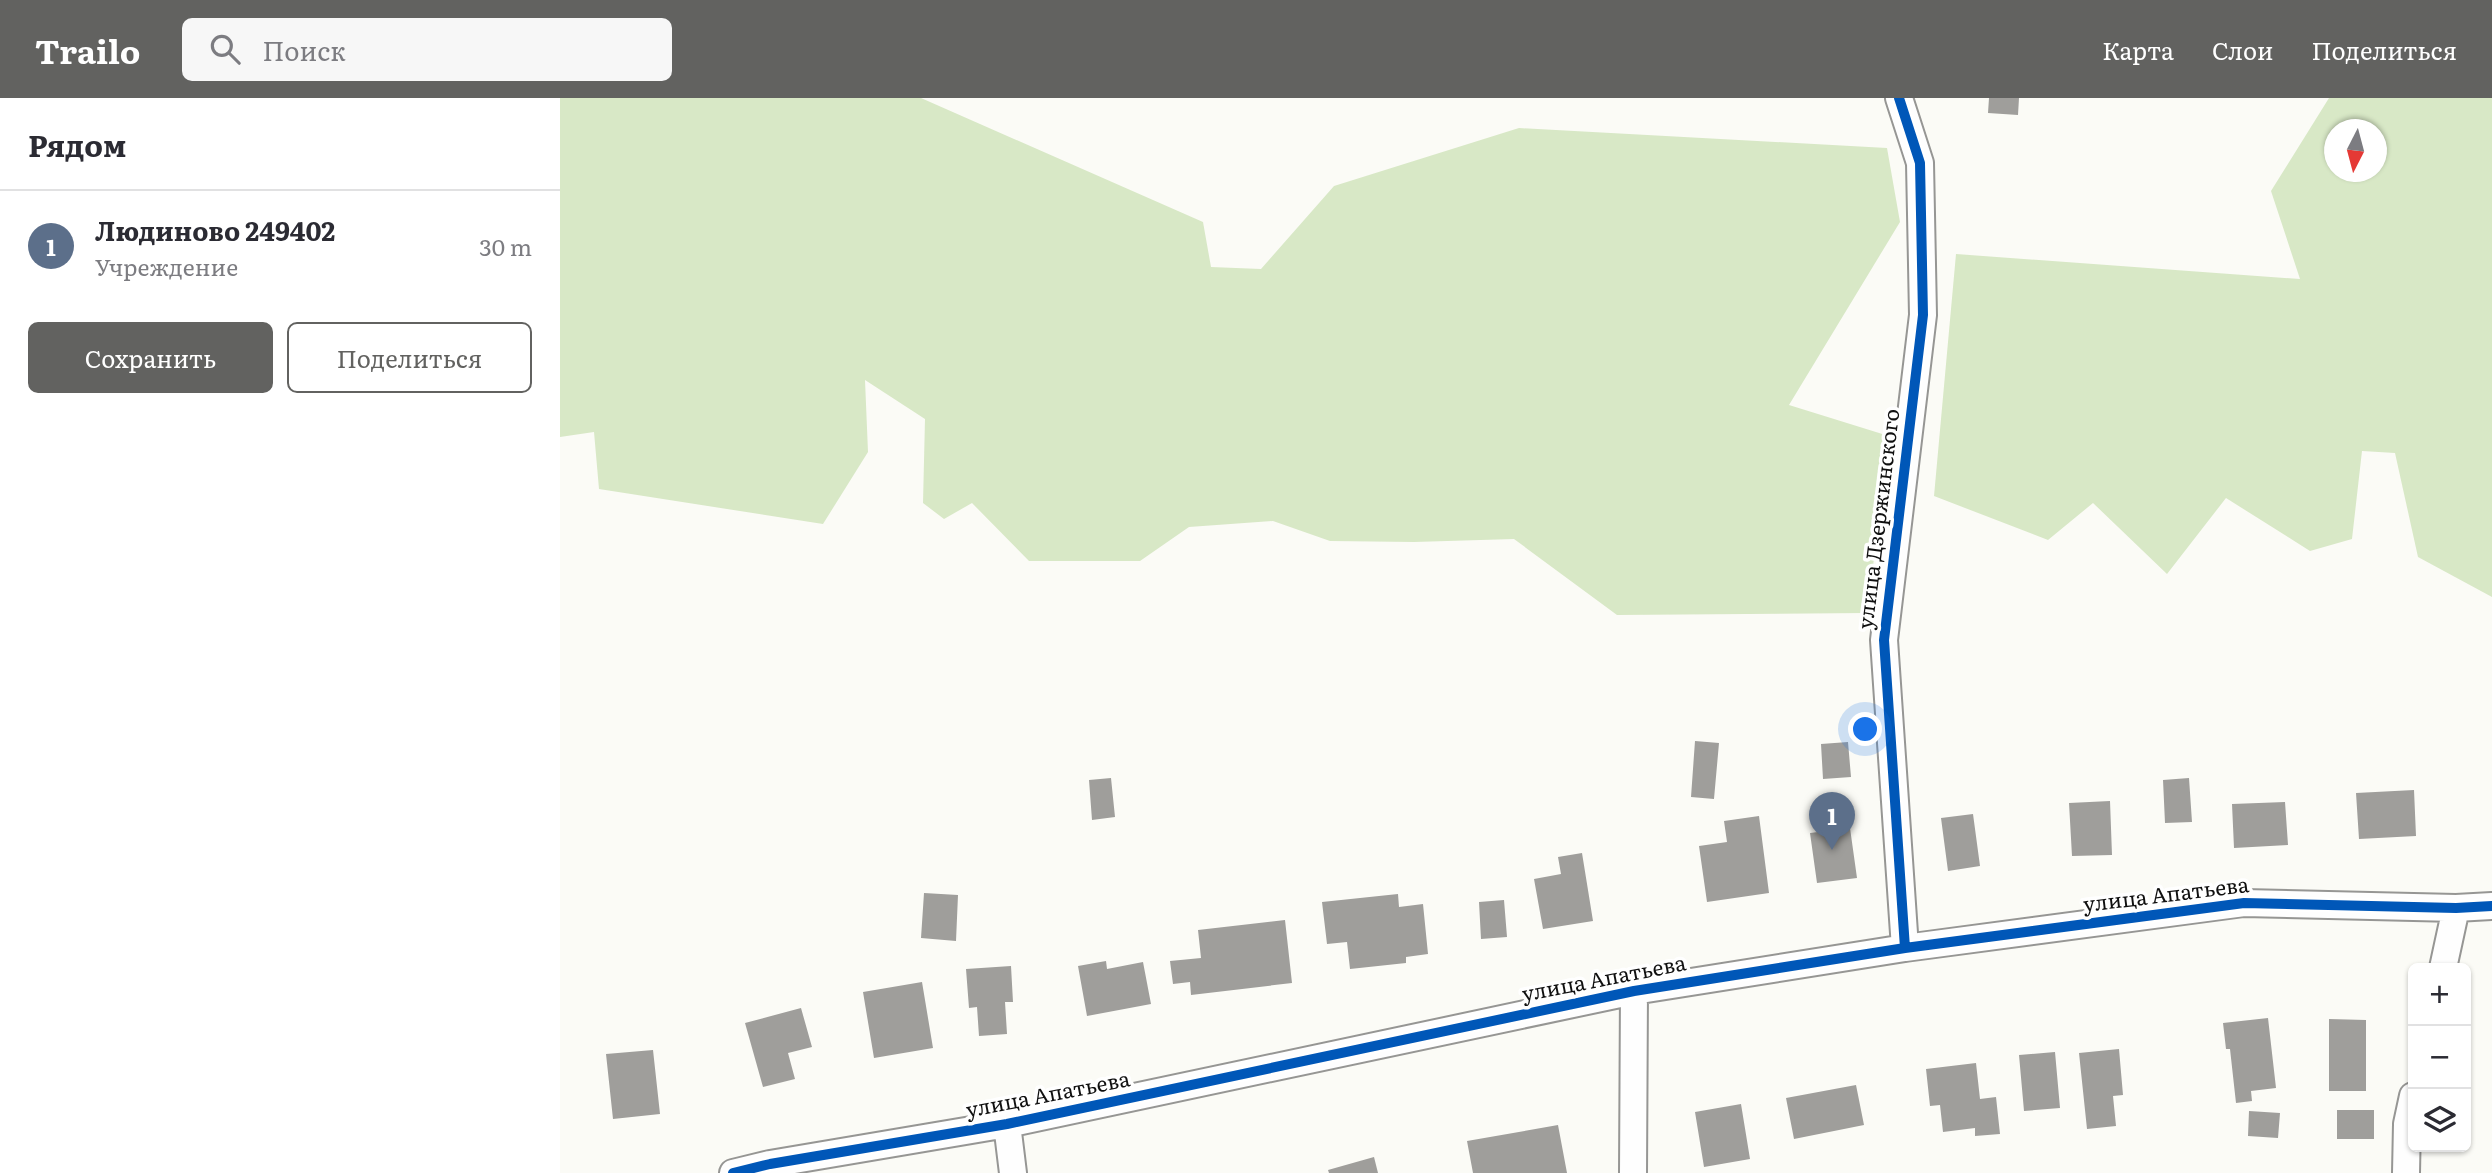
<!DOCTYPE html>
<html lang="ru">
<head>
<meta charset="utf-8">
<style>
  body { margin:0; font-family:Literata,serif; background:#f7f7f7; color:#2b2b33 }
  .controls { position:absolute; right:21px; bottom:21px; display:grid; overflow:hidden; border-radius:10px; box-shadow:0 2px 5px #0004 }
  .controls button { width:63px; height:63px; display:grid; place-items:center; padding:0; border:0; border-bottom:2px solid #e1e1e2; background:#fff; color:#2b2b33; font:35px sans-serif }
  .compass { position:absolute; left:1764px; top:21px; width:63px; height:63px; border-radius:50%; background:#fff; box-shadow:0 2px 5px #0004; rotate:186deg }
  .you { position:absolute; left:1306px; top:632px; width:24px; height:24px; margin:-18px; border:5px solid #fff; border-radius:50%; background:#1a73e8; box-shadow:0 0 0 10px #1a73e833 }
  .badge { display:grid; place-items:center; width:46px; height:46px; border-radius:50%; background:#626260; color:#fff; font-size:23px; font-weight:700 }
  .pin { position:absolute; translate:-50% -58px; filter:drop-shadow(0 2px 4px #0008) }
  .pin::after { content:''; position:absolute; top:37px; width:24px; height:21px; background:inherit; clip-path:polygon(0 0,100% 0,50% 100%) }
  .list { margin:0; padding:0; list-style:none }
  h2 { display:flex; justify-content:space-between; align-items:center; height:91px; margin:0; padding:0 28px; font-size:30px }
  h2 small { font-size:23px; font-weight:400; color:#7c7c81 }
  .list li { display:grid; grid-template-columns:46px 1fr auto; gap:21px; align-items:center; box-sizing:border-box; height:112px; padding:0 28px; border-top:2px solid #e1e1e2 }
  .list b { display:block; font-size:26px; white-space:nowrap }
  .list p { margin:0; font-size:23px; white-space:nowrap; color:#7c7c81 }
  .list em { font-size:23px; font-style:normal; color:#7c7c81 }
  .actions { display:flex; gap:14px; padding:21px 28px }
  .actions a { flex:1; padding:16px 0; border:2px solid #626260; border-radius:10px; text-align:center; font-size:24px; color:#626260 }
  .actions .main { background:#626260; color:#fff }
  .icon { flex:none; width:38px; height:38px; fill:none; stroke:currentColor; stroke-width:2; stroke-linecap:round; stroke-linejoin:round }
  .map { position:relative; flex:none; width:1932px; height:1075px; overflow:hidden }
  header { display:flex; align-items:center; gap:42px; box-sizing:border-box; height:98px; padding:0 35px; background:#626260; color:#fff }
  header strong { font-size:33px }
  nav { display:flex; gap:38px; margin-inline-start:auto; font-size:24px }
  .search { width:490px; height:63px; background:#f7f7f7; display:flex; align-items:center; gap:18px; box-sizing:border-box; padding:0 24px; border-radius:10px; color:#7c7c81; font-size:26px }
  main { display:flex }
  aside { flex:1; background:#fff }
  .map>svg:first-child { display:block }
  .forest { fill:#d8e8c6; fill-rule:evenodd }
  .building { fill:#9f9e9b }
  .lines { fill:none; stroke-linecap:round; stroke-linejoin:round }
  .street-casing { stroke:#969694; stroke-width:30 }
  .street { stroke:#fefefe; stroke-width:26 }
  .cycleway-casing { stroke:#fff; stroke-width:15 }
  .cycleway { stroke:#0057b8; stroke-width:10 }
  .labels { text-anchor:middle; stroke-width:7; stroke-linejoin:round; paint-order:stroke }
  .street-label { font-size:21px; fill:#101010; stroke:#fff }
</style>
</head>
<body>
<header>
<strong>Trailo</strong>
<div class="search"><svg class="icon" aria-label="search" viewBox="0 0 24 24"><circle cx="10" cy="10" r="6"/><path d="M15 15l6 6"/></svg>Поиск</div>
<nav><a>Карта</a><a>Слои</a><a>Поделиться</a></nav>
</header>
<main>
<aside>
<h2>Рядом<small></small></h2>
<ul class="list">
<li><span class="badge" style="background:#5c6f8a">1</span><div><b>Людиново 249402</b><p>Учреждение</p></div><em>30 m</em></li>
</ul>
<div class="actions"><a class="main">Сохранить</a><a>Поделиться</a></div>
</aside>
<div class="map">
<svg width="1932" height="1075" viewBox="0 0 1932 1075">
  <rect width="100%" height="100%" fill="#fbfbf6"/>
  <path class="forest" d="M0,0H361L643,124L651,169L701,171L774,88L959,30L1327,50L1340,124L1229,307L1332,339L1306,515L1057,517L954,441L854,444L770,443L713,423L629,429L580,463H469L412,405L384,421L363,405L365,321L305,282L308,354L263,426L39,391L34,334L0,339Z
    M1769,0H1932V499L1858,459L1835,355L1802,353L1792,441L1750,453L1666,400L1607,476L1533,405L1488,442L1374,398L1396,156L1740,181L1711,93ZM1774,32H1816V74H1774Z"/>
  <path class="building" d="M1429,0H1459L1458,17L1428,15Z
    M1135,643L1159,645L1154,701L1131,699Z
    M1288,644L1291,679L1263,681L1261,646Z
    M551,680L555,719L532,722L529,682Z
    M1629,680L1632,724L1605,725L1603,682Z
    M1854,692L1856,738L1799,741L1796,695Z
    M1550,703L1552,757L1512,758L1509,705Z
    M1725,704L1728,747L1674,750L1672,706Z
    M1413,716L1420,768L1388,773L1381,720Z
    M1199,718L1209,795L1147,804L1139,748L1167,744L1164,723Z
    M1290,730L1297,780L1257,785L1250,735Z
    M1022,755L1033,823L983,831L974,781L1001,776L998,759Z
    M364,795L398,797L396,843L361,840Z
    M838,796L839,809L863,806L868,856L846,859V865L790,871L787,844L767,846L762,804Z
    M944,802L947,839L921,841L919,804Z
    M725,822L732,885L631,897L630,884L613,886L610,863L641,860L638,832Z
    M546,863L547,871L583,864L591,906L527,918L518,868Z
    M451,868L453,904H445L447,936L419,938L417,909L409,910L406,871Z
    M362,884L373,950L314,960L303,894Z
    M241,910L252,949L228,955L235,981L203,989L185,925Z
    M1708,920L1716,990L1691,993L1692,1003L1676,1005L1670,951H1666L1663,925Z
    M1769,921L1806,922V993H1769Z
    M1559,951L1563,997L1553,998L1556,1028L1527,1031L1519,955Z
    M93,952L100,1016L53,1021L46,956Z
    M1495,954L1500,1010L1464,1013L1459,957Z
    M1416,965L1420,1001L1436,999L1440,1036L1415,1038V1030L1383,1034L1380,1007L1370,1008L1366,971Z
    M1296,987L1304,1027L1234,1041L1226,1000Z
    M1181,1006L1190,1061L1144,1069L1135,1014Z
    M1777,1012H1814V1041H1777Z
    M1689,1013L1720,1015L1718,1040L1688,1038Z
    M998,1027L1007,1075H913L907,1043Z
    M814,1059L818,1075H769L768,1072Z"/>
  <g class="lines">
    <g class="street-casing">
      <path id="street" d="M1339,0L1360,65L1363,217L1324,542L1345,850
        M1883,870L1896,810
        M447,1026L453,1075
        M173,1075L210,1066L447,1026L1074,893L1345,850L1684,805L1896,810L1932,808
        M1073,1075L1074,893
        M1846,1075L1847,1026L1853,998"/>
    </g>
    <use href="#street" class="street"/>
    <g class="cycleway-casing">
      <path id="cycleway" d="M1339,0L1360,65L1363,217L1324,542L1345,850
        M173,1075L210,1066L447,1026L1074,893L1345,850L1684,805L1896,810L1932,808"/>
    </g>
    <use href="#cycleway" class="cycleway"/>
  </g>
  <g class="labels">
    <g class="street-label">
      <text transform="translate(1319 421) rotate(-83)" y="7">улица Дзержинского</text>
      <text transform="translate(1606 797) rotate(-7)" y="7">улица Апатьева</text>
      <text transform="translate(1044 881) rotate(-11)" y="7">улица Апатьева</text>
      <text transform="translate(488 997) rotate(-11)" y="7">улица Апатьева</text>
    </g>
  </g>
</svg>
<div class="controls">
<button>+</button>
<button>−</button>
<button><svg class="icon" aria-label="layers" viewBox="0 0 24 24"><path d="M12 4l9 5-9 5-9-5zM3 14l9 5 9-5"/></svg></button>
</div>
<svg class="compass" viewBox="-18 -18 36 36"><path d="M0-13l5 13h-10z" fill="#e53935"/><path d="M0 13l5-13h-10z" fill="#7c7c81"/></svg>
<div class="you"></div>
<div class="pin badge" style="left:1272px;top:752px;background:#5c6f8a">1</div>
</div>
</main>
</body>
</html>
